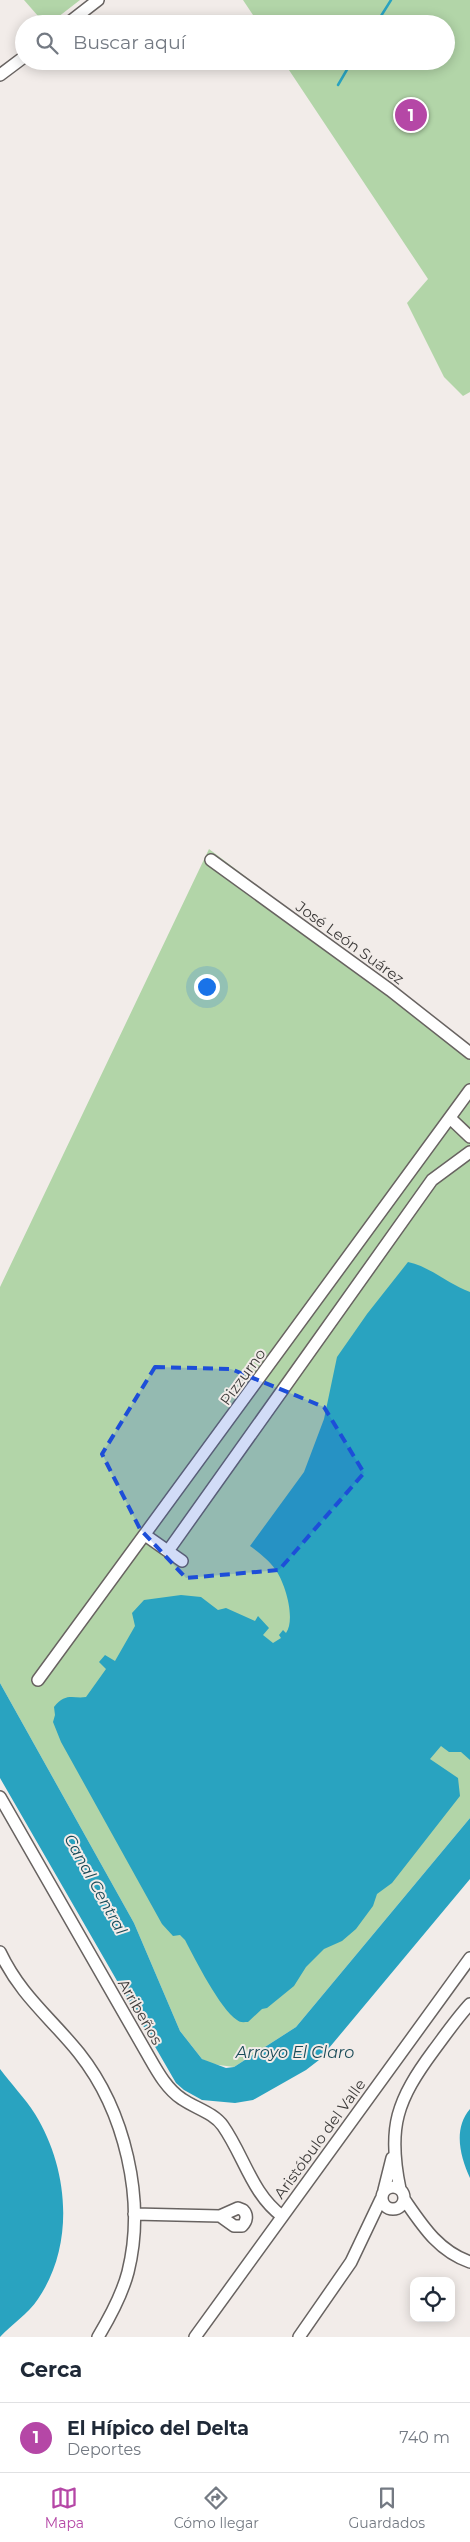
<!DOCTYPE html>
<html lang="es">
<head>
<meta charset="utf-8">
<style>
  body { margin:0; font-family:Montserrat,sans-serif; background:#f6f6f7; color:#1f2937 }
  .controls { position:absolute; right:15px; bottom:15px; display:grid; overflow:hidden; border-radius:10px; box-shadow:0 2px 12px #0003 }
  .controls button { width:45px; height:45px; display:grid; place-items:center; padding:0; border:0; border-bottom:1px solid #e0e1e3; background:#fff; color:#1f2937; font:25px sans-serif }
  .you { position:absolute; left:206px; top:986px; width:18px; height:18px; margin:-12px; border:4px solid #fff; border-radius:50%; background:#1a73e8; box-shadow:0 0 0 8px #1a73e833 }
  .badge { display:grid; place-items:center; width:32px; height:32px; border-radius:50%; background:#b547a6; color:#fff; font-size:16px; font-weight:700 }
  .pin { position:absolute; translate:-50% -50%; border:2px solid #fff; box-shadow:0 1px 5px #0006 }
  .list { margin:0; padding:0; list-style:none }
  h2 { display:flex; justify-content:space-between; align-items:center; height:65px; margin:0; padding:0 20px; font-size:21px }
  h2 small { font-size:16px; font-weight:400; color:#747a83 }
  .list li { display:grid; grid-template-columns:32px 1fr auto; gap:15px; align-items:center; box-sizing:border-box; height:70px; padding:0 20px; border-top:1px solid #e0e1e3 }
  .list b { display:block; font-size:19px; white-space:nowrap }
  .list p { margin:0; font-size:16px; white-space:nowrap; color:#747a83 }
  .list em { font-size:16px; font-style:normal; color:#747a83 }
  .icon { flex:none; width:28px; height:28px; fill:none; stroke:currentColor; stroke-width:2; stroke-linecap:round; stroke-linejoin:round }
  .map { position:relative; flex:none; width:470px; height:2337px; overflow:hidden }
  .search { position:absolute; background:#fff; box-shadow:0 2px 12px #0003; left:15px; right:15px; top:15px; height:55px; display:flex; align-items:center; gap:12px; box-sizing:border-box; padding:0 18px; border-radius:28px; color:#747a83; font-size:19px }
  .sheet { height:135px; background:#fff }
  nav { display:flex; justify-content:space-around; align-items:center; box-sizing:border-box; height:70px; border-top:1px solid #e0e1e3; background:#fff; font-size:14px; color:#747a83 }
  nav a { display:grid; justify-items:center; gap:2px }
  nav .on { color:#b547a6 }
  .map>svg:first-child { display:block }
  .green { fill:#b2d5a8 }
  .water { fill:#29a3c0 }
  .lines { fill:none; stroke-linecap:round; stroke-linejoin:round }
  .stream { stroke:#29a3c0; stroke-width:2.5 }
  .minor-casing { stroke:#686361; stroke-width:14 }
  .minor { stroke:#fff; stroke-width:11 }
  .marked { fill:#1d4ed8; fill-opacity:0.2; stroke:#1d4ed8; stroke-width:4; stroke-dasharray:10 6; stroke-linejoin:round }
  .labels { text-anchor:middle; stroke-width:4; stroke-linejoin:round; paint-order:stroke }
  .street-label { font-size:15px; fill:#3d3b3a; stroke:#f2ece9 }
  .water-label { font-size:16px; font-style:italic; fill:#1a4b58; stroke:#f2ece9 }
</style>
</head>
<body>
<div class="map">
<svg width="470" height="2337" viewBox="0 0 470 2337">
  <rect width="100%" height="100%" fill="#f2ece9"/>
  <path class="green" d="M24,0H80L49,24H45Z
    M243,0H470V392L463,396L444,377L407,303L428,279L283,61H446V24H259Z
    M209,849L470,1046V1818L296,2027L234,2067L211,2064L202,2059L180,2031L134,1923L0,1683V1287Z"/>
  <path class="water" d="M408,1262C431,1267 448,1284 470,1292V1760L461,1752H449L441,1746L430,1759L458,1778L460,1796L392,1883L377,1894L373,1906L356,1929L342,1941L324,1949L306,1967L294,1986L267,2008L262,2009L248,2022C244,2022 240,2023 237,2020C220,2009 195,1959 185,1940L180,1935L173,1936L162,1924L61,1742L53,1722L55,1715L54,1707C66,1692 73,1699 86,1697L106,1669L99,1662L105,1655L115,1661L135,1626L132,1613L144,1600L181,1595L201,1597L218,1610L226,1608L255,1621L258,1616L269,1628L263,1635L273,1643L281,1638L279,1635L283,1630L286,1633C296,1619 285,1582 275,1569C269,1560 257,1551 250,1546L304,1472L324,1419L337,1357L367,1314Z
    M0,1683L134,1923L180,2031L202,2059L226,2068L234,2067L296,2027L470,1818V1879L319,2060L306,2070L253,2100L235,2103L202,2100L184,2090L176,2083L0,1778Z
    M0,2069C11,2084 25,2098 35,2114C69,2169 75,2245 38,2299C28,2314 12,2324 0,2337Z
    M470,2109V2178C460,2156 453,2129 470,2109Z"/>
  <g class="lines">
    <path class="stream" d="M376,24L391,0
      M338,85L352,61"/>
    <g class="minor-casing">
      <path id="minor" d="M67,24L98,0
        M0,75L24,57
        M211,860L390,990L470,1053
        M450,1118L470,1137
        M145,1535L182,1561
        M168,1551L432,1180L470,1152
        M38,1680L470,1090
        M0,1797L145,2050C155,2067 165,2088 182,2099C195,2108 214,2113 223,2126C244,2156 252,2194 282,2216
        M0,1952C21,1996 50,2017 79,2053C125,2111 146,2200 128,2272C122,2295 110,2317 98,2337
        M382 2198a11 11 0 1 1 22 0a11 11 0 1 1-22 0Z
        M400,2189C387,2127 397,2100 434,2050C446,2034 457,2018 470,2004
        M384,2190L392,2158
        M404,2199C422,2225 438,2251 470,2262
        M238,2208L243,2210C248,2215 247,2221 242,2226H234L220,2216Z
        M134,2214L220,2216
        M195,2337L470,1958
        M299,2337L351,2262L381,2199"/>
    </g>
    <use href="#minor" class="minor"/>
  </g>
  <path class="marked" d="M155,1367L231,1369L324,1407L364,1473L279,1570L186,1578L140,1529L102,1454Z"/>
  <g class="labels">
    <g class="street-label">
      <text transform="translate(350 943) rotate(36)" y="5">José León Suárez</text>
      <text transform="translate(243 1377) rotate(-54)" y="5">Pizzurno</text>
      <text transform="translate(140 2012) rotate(60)" y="5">Arribeños</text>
      <text transform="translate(320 2139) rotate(-54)" y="5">Aristóbulo del Valle</text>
    </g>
    <g class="water-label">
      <text transform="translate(96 1884) rotate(61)" y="6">Canal Central</text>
      <text x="295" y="2058">Arroyo El Claro</text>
    </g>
  </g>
</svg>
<div class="controls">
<button><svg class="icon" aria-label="locate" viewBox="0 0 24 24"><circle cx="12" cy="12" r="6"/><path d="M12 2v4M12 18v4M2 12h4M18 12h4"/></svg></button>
</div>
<div class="you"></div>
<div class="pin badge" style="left:411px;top:115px">1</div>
<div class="search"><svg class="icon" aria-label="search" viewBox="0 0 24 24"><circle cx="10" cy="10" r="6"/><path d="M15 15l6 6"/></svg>Buscar aquí</div>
</div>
<section class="sheet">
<h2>Cerca<small></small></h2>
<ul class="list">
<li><span class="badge">1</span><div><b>El Hípico del Delta</b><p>Deportes</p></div><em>740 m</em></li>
</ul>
</section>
<nav>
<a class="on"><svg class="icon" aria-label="map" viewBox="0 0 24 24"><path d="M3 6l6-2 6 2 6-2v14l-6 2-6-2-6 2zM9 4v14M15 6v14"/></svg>Mapa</a>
<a><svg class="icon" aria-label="directions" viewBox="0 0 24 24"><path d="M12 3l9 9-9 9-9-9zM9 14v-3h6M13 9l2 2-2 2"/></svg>Cómo llegar</a>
<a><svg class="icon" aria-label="saved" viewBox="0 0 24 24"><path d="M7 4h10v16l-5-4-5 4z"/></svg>Guardados</a>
</nav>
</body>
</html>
